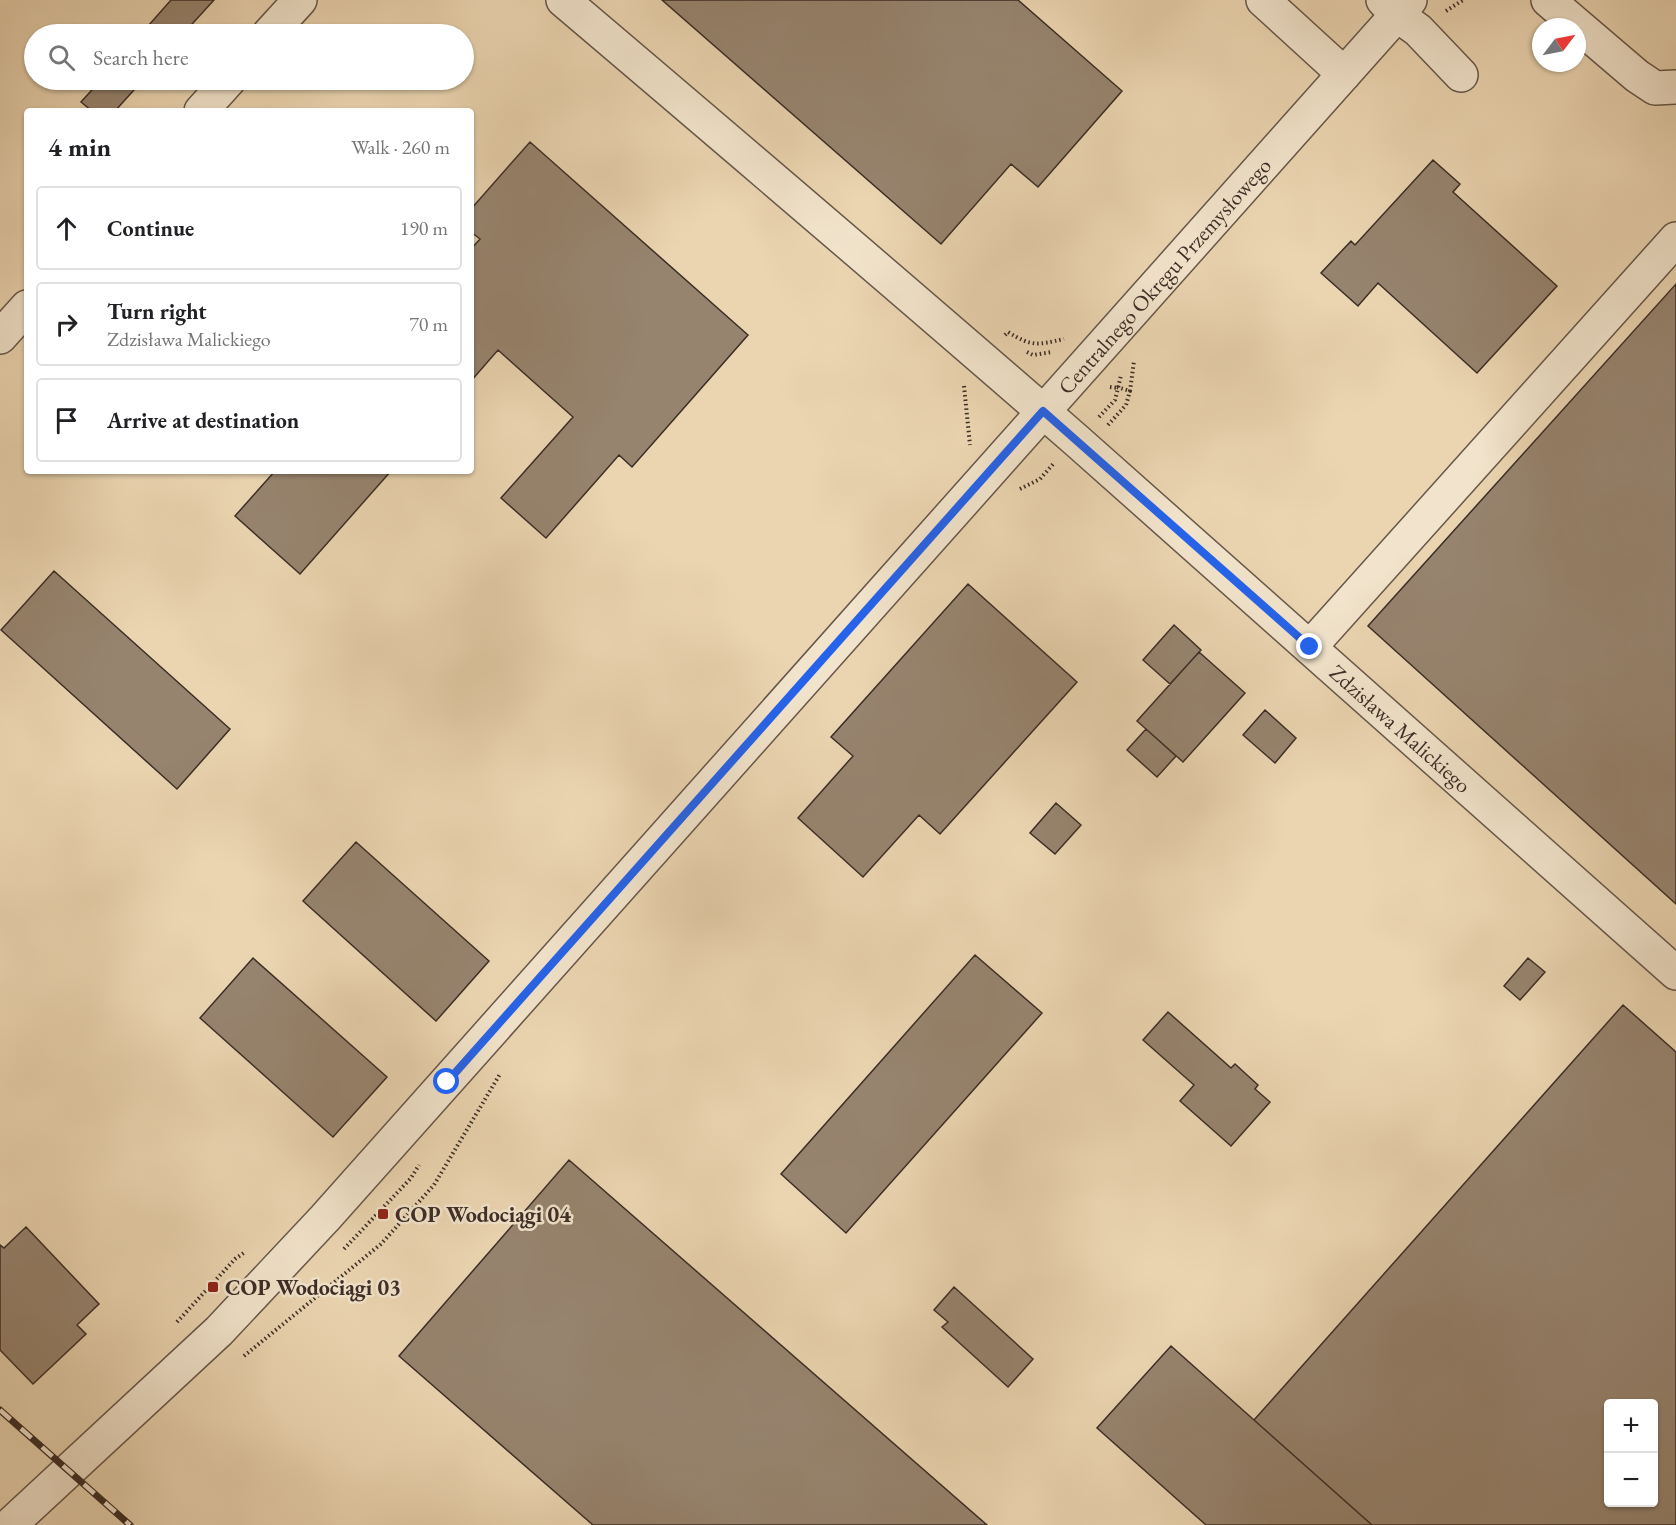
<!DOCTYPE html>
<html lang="en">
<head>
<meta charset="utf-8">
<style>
  body { margin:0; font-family:"EB Garamond",serif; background:#f6f6f6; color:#202124 }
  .controls { position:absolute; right:18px; bottom:18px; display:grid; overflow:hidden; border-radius:6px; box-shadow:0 2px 4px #0004 }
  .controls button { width:54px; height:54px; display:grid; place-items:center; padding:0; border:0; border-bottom:2px solid #e0e0e0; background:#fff; color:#202124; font:30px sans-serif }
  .compass { position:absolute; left:1532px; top:18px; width:54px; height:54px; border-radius:50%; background:#fff; box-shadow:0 2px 4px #0004; rotate:58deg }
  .stop { position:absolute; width:18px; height:18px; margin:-14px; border:4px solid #2563eb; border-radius:50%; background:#fff }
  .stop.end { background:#2563eb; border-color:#fff; box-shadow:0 2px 6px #0008 }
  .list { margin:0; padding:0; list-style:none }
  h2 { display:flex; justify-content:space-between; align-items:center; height:78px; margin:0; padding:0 24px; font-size:26px }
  h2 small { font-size:20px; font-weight:400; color:#757577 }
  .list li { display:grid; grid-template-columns:39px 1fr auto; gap:18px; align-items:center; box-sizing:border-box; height:84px; margin:0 12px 12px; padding:0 12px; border:2px solid #e0e0e0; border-radius:6px }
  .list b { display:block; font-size:22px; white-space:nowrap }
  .list p { margin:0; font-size:20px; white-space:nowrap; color:#757577 }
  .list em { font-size:20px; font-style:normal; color:#757577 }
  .icon { flex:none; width:33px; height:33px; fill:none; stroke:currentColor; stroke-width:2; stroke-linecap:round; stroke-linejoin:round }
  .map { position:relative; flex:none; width:1676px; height:1525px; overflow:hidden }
  .search { position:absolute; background:#fff; box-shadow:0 2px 4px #0004; left:24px; top:24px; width:450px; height:66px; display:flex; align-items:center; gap:15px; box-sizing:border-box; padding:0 21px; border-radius:33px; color:#757577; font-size:22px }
  .panel { position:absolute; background:#fff; box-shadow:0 2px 4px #0004; left:24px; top:108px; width:450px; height:366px; border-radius:6px }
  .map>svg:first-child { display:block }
  .building { fill:#97846f; stroke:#3b2d27; stroke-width:1.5; fill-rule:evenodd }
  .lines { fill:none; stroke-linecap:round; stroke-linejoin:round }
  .minor-casing { stroke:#67574a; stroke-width:36 }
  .path { stroke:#3b2d27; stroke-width:4; stroke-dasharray:1.5 3; stroke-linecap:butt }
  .minor { stroke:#f2e4cc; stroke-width:33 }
  .rail-casing { stroke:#3b2d27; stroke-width:7 }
  .rail { stroke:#f2e4cc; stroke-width:4.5; stroke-dasharray:14; stroke-linecap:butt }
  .route { stroke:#2563eb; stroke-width:8 }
  .poi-dot { fill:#8f2418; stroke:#f2e4cc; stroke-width:2 }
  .labels { text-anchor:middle; stroke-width:5; stroke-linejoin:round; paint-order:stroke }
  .street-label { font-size:22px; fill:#3b2d27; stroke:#f2e4cc }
  .poi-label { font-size:22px; font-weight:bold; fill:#3b2d27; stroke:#f2e4cc; text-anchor:start }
</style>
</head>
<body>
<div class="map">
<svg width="1676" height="1525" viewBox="0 0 1676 1525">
  <rect width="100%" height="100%" fill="#ebd5b1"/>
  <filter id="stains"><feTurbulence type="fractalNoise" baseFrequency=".00333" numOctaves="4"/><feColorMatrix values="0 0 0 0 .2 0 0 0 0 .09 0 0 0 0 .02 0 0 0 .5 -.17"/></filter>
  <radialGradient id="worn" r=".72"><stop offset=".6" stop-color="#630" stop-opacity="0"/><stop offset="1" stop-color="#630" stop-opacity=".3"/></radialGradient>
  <path class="building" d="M171,0H214L183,34H141Z
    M662,0H1018L1122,91L1038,187L1011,164L941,244Z
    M101,80H143L115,111H92L81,102Z
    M530,142L748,335L632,467L619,455L546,538L501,498L573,417L498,350L471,381V249L480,239L471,232V209Z
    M1433,160L1460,184L1453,192L1557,286L1477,373L1378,283L1358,306L1321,273L1351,241L1355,245Z
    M1676,284V904L1368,626Z
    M275,471H391L300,574L235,516Z
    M54,571L230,729L177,789L1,630Z
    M968,584L1077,682L940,834L919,815L863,877L798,818L853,756L831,737Z
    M1174,625L1201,650L1170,684L1143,660Z
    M1199,652L1245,693L1183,762L1137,721Z
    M1265,710L1296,738L1275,763L1243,735Z
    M1146,729L1176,756L1157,777L1127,750Z
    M1056,803L1081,825L1055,854L1030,833Z
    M356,842L489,961L436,1021L303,901Z
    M975,955L1042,1013L846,1233L781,1174Z
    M253,958L387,1077L333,1137L200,1018Z
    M1528,958L1545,972L1520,1000L1504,986Z
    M1623,1005L1676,1052V1525H1372L1254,1420ZM1608,1404H1654V1502H1608Z
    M1168,1012L1231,1068L1235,1064L1258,1085L1255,1089L1270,1102L1231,1146L1180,1101L1194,1085L1143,1040Z
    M569,1160L987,1525H593L399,1356Z
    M26,1227L99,1304L77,1325L86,1334L33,1384L0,1350V1245L4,1248Z
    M954,1287L1033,1359L1008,1387L942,1327L948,1322L934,1310Z
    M1171,1346L1254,1420L1372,1525H1206L1097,1428Z"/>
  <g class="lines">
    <g class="minor-casing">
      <g id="minor">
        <path id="s1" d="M563,0C735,146 906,292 1076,440L1676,973"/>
        <path d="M1263,0L1344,74"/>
        <path d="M1383,0L1397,15L1418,30L1461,75"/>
        <path d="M1548,0L1637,76L1655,88L1676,87"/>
        <path d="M269,34L300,0"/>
        <path d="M201,111L229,80"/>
        <path d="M0,337L27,307"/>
        <path d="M1310,647L1676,239"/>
        <path id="s2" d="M10,1525L219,1331L325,1218L1410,0"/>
      </g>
    </g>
    <path class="path" d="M1446,11L1463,0
      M1005,335L1008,332C1032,347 1037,345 1064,339
      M1027,352L1033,355L1052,352
      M964,386L970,445
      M1110,387L1118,388L1121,375
      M1117,387L1130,391L1134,361
      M1099,417L1115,400L1118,388
      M1108,425L1126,405L1130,391
      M1020,489L1040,479L1054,463
      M344,1249L411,1178L419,1165
      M177,1322L235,1259L245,1252
      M244,1356L381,1244L434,1185L500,1074"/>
    <use href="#minor" class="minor"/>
    <g class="rail-casing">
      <path id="rail" d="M0,1410L130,1525"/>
    </g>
    <use href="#rail" class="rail"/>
  </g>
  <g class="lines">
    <path class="route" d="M447,1082L1043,411L1310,647"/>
  </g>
  <g class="poi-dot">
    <rect x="377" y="1208" width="12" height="12" rx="3"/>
    <rect x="207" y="1281" width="12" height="12" rx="3"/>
  </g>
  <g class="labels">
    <g class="street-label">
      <text dy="8" stroke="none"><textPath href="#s2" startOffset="1702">Centralnego Okręgu Przemysłowego</textPath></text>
      <text dy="8" stroke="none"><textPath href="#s1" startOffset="1110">Zdzisława Malickiego</textPath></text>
    </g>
    <g class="poi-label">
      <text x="395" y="1222">COP Wodociągi 04</text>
      <text x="225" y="1295">COP Wodociągi 03</text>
    </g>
  </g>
  <rect width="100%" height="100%" filter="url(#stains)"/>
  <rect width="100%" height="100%" fill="url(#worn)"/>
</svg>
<div class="controls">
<button>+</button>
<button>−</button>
</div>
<svg class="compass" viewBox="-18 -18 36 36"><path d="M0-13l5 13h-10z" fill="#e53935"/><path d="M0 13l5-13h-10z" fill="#757577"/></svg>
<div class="stop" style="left:447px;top:1082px"></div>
<div class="stop end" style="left:1310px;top:647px"></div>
<div class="search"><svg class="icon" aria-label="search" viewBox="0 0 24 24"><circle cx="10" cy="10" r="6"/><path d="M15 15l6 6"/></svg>Search here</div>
<section class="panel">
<h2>4 min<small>Walk · 260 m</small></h2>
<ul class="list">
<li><svg class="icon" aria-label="ahead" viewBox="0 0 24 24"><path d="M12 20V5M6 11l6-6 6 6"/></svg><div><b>Continue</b></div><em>190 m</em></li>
<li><svg class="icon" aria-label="right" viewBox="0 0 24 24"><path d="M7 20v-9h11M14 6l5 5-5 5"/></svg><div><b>Turn right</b><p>Zdzisława Malickiego</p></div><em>70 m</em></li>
<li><svg class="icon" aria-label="arrive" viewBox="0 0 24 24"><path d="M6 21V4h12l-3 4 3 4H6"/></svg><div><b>Arrive at destination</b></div></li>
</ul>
</section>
</div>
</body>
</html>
